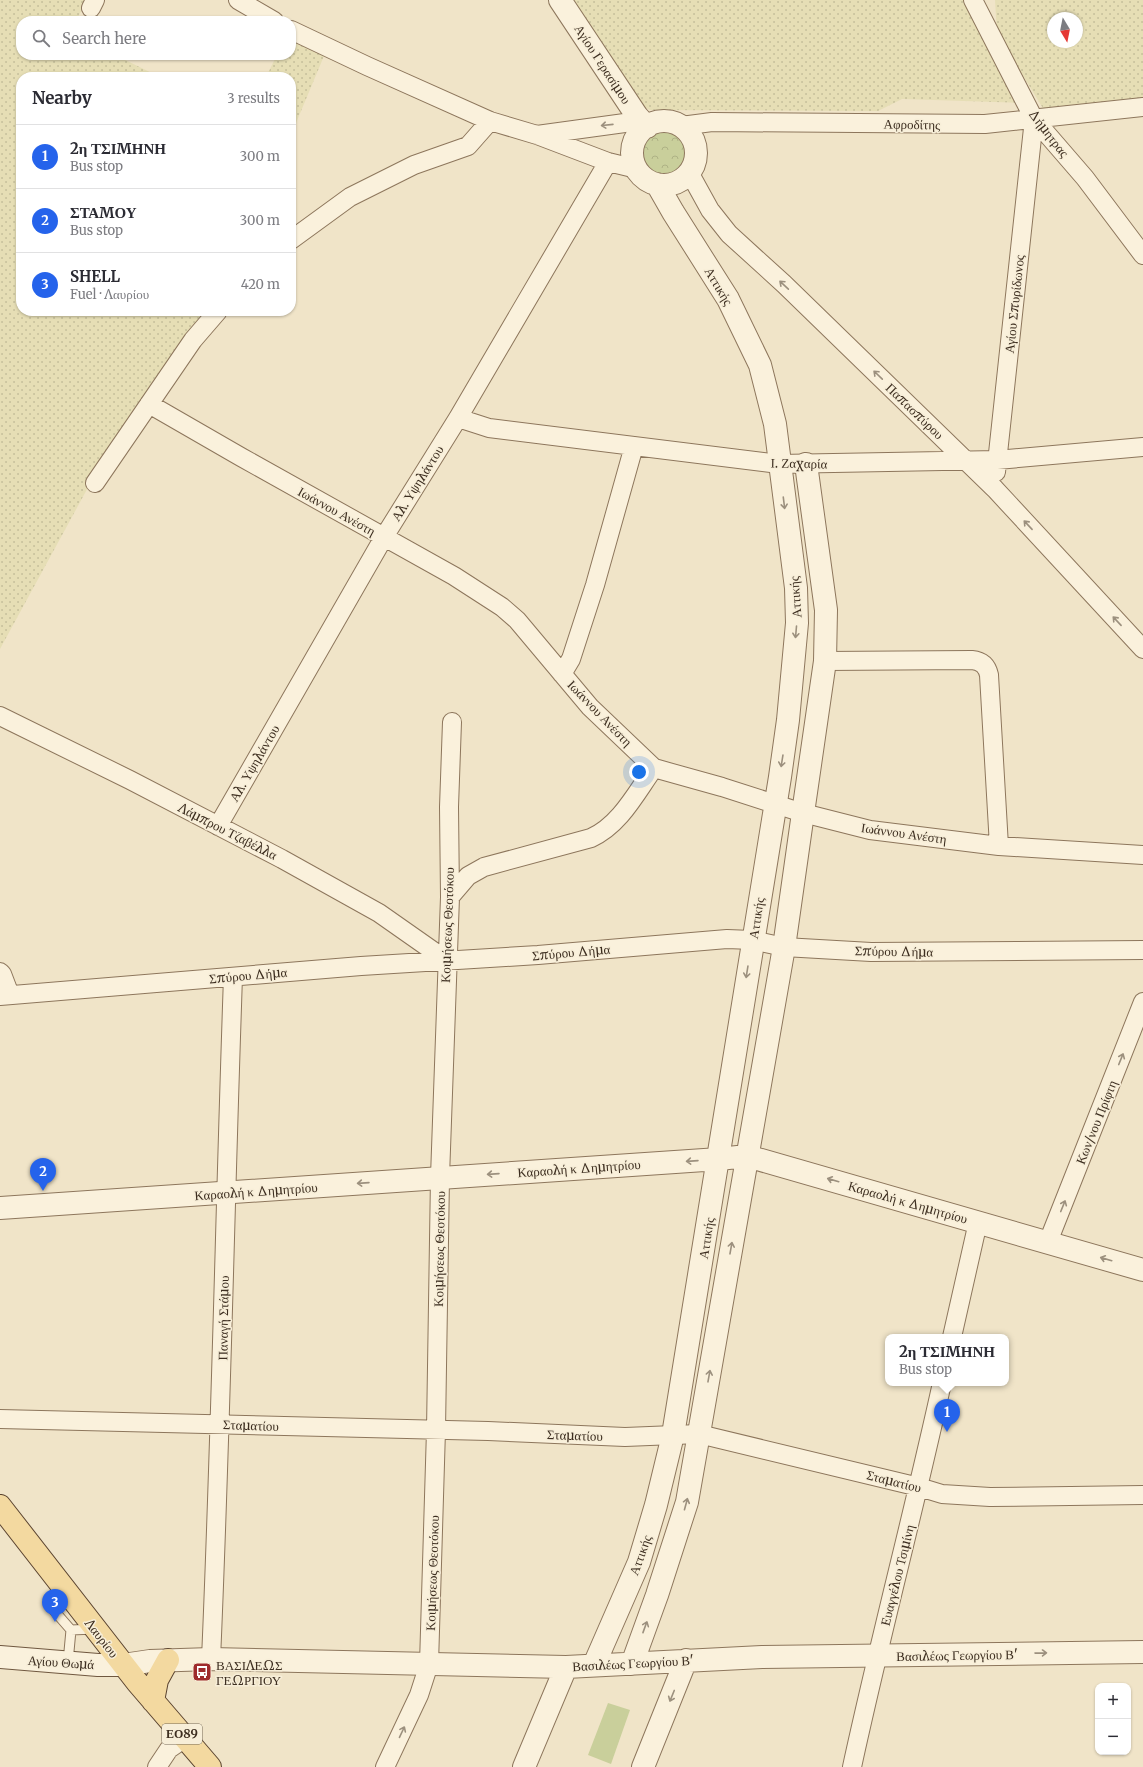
<!DOCTYPE html>
<html lang="en">
<head>
<meta charset="utf-8">
<style>
  body { margin:0; font-family:Merriweather,serif; background:#f7f7f7; color:#2b2b33 }
  .controls { position:absolute; right:12px; bottom:12px; display:grid; overflow:hidden; border-radius:8px; box-shadow:0 1px 3px #0004 }
  .controls button { width:36px; height:36px; display:grid; place-items:center; padding:0; border:0; border-bottom:1px solid #e1e1e2; background:#fff; color:#2b2b33; font:20px sans-serif }
  .compass { position:absolute; left:1047px; top:12px; width:36px; height:36px; border-radius:50%; background:#fff; box-shadow:0 1px 3px #0004; rotate:170deg }
  .you { position:absolute; left:639px; top:772px; width:14px; height:14px; margin:-10px; border:3px solid #fff; border-radius:50%; background:#1a73e8; box-shadow:0 0 0 6px #1a73e833 }
  .badge { display:grid; place-items:center; width:26px; height:26px; border-radius:50%; background:#2563eb; color:#fff; font-size:13px; font-weight:700 }
  .pin { position:absolute; translate:-50% -33px; filter:drop-shadow(0 1px 2px #0008) }
  .pin::after { content:''; position:absolute; top:21px; width:14px; height:12px; background:inherit; clip-path:polygon(0 0,100% 0,50% 100%) }
  .popup { position:absolute; left:885px; top:1334px; width:124px; height:52px; box-sizing:border-box; display:grid; place-content:center; border-radius:8px; background:#fff; filter:drop-shadow(0 1px 3px #0005); font-size:13px; white-space:nowrap; color:#7c7c81 }
  .popup b { font-size:15px; color:#2b2b33 }
  .popup::after { content:''; position:absolute; left:50%; top:100%; margin-left:-8px; border:8px solid transparent; border-top-color:#fff }
  .list { margin:0; padding:0; list-style:none }
  h2 { display:flex; justify-content:space-between; align-items:center; height:52px; margin:0; padding:0 16px; font-size:17px }
  h2 small { font-size:13px; font-weight:400; color:#7c7c81 }
  .list li { display:grid; grid-template-columns:26px 1fr auto; gap:12px; align-items:center; box-sizing:border-box; height:64px; padding:0 16px; border-top:1px solid #e1e1e2 }
  .list b { display:block; font-size:15px; white-space:nowrap }
  .list p { margin:0; font-size:13px; white-space:nowrap; color:#7c7c81 }
  .list em { font-size:13px; font-style:normal; color:#7c7c81 }
  .icon { flex:none; width:22px; height:22px; fill:none; stroke:currentColor; stroke-width:2; stroke-linecap:round; stroke-linejoin:round }
  .map { position:relative; flex:none; width:1143px; height:1767px; overflow:hidden }
  .search { position:absolute; background:#fff; box-shadow:0 1px 3px #0004; left:16px; top:16px; width:280px; height:44px; display:flex; align-items:center; gap:10px; box-sizing:border-box; padding:0 14px; border-radius:16px; color:#7c7c81; font-size:15px }
  .panel { position:absolute; background:#fff; box-shadow:0 1px 3px #0004; left:16px; top:72px; width:280px; height:244px; border-radius:16px }
  .map>svg:first-child { display:block }
  .farmland { fill:url(#farmland-dots); fill-rule:evenodd }
  .forest { fill:url(#forest-crowns) }
  .pitch { fill:#c9cf9b }
  .lines { fill:none; stroke-linecap:round; stroke-linejoin:round }
  .service-casing { stroke:#8d765c; stroke-width:11 }
  .minor-casing { stroke:#8d765c; stroke-width:20 }
  .tertiary-casing { stroke:#8d765c; stroke-width:24 }
  .secondary-casing { stroke:#6f573f; stroke-width:24 }
  .primary-casing { stroke:#5b4430; stroke-width:24 }
  .service { stroke:#faf1dc; stroke-width:9 }
  .minor { stroke:#faf1dc; stroke-width:18 }
  .tertiary { stroke:#faf1dc; stroke-width:22 }
  .secondary { stroke:#faf1dc; stroke-width:22 }
  .primary { stroke:#f3d9a0; stroke-width:22 }
  .oneway { stroke:#9c907e }
  .labels { text-anchor:middle; stroke-width:3; stroke-linejoin:round; paint-order:stroke }
  .shield { fill:#f7eed8; stroke:#756857; stroke-width:1 }
  .shield-label { font-size:12px; font-weight:bold; fill:#3d2e20 }
  .street-label { font-size:13px; fill:#3d2e20; stroke:#f7eed8 }
  .poi-label { font-size:13px; fill:#3d2e20; stroke:#f7eed8; text-anchor:start }
</style>
</head>
<body>
<div class="map">
<svg width="1143" height="1767" viewBox="0 0 1143 1767">
  <defs>
    <pattern id="farmland-dots" width="8" height="8" patternUnits="userSpaceOnUse"><rect width="8" height="8" fill="#e6deb5"/><path d="M2 2h.1M6 6h.1" fill="none" stroke="#c6bf9b" stroke-width="1.8" stroke-linecap="round"/></pattern>
    <pattern id="forest-crowns" width="20" height="18" patternUnits="userSpaceOnUse"><rect width="20" height="18" fill="#c9cf9b"/><path d="M2 6a3 3 0 1 1 6 0M12 15a3 3 0 1 1 6 0" fill="none" stroke="#aeb285"/></pattern>
  </defs>
  <rect width="100%" height="100%" fill="#f0e4c8"/>
  <path class="farmland" d="M0,0H87L76,21H21V55H115L160,77H21V311H211L91,482L0,649Z
    M569,0H965L1022,103L902,99L878,111L650,110L638,104Z
    M995,0H1143V101L1044,110L997,33ZM1053,18H1077V42H1053Z
    M291,39L324,56L291,135V77H266L277,55H291Z"/>
  <path class="forest" d="M639 153a25 25 0 1 1 50 0a25 25 0 1 1-50 0Z"/>
  <path class="pitch" d="M608,1703L630,1710L611,1764L588,1755Z"/>
  <g class="lines">
    <g class="service-casing">
      <path id="service" d="M58,1583L51,1607L71,1630L95,1629
        M68,1662L71,1630"/>
    </g>
    <g class="minor-casing">
      <path id="minor" d="M238,0L274,21
        M973,0L1034,119L1085,178L1143,255
        M91,8L95,0
        M291,30L367,66L490,121L537,135L608,162L637,169
        M681,126L712,122L985,124L1143,107
        M537,135L632,122L645,128
        M689,172L710,210L729,234L784,284L995,489L1143,649
        M291,240L350,197L414,165L468,146L490,121
        M149,404L241,457L454,576L502,607L517,620L590,707L654,768L722,787L803,813L870,830L999,846L1143,855
        M458,418L489,428L779,464L997,460L1143,447
        M996,472L1034,119
        M95,483L193,340L218,311
        M825,661L972,660C982,661 987,666 989,675L999,846
        M562,674L571,659L595,585L634,446
        M0,716L130,780L282,859L379,913L446,960
        M218,826L384,537L458,418L608,162
        M450,897L468,876L484,867L591,838C620,825 636,793 654,768
        M0,972L2,974L10,995
        M0,996L361,966L538,955L727,939L752,940L784,947L871,952L1143,950
        M1048,1242L1143,1002
        M952,1337L978,1222
        M0,1419L488,1431L625,1437L699,1434L919,1487L942,1494L990,1497L1143,1495
        M211,1659C221,1432 225,1204 233,977
        M157,1767L169,1749L185,1738
        M385,1767L419,1695L429,1664L436,1430L440,1177L450,897L449,807L452,722
        M852,1767C880,1638 914,1511 942,1383"/>
    </g>
    <g class="tertiary-casing">
      <path id="tertiary" d="M560,0L637,116L647,127
        M632 153a32 32 0 1 1 64 0a32 32 0 1 1-64 0Z
        M0,1208L719,1159L747,1156L1143,1270
        M632,1664L657,1595L687,1502L784,947L803,813L825,661L826,610L806,464
        M123,1665L150,1661L211,1659L566,1667L762,1657L1143,1652
        M594,1665L639,1562L656,1505L673,1435L780,777L788,720L797,623L796,588L775,424L760,365L728,299L673,212L657,184
        M524,1767L566,1667
        M643,1767L686,1660"/>
    </g>
    <g class="secondary-casing">
      <path id="secondary" d="M0,1657L98,1665H123"/>
    </g>
    <g class="primary-casing">
      <path id="primary" d="M0,1506L137,1682L210,1767
        M153,1701L157,1680L168,1660"/>
    </g>
    <use href="#service" class="service"/>
    <use href="#minor" class="minor"/>
    <use href="#tertiary" class="tertiary"/>
    <use href="#secondary" class="secondary"/>
    <use href="#primary" class="primary"/>
  </g>
  <defs><path id="oneway-shaft" d="M-6 0H5M1.5-3L5.5 0L1.5 3" fill="none" stroke-width="1.6" stroke-linecap="round" stroke-linejoin="round"/></defs>
  <g class="oneway">
    <use href="#oneway-shaft" transform="translate(607 125) rotate(174)"/>
    <use href="#oneway-shaft" transform="translate(784 285) rotate(-137)"/>
    <use href="#oneway-shaft" transform="translate(878 375) rotate(-136)"/>
    <use href="#oneway-shaft" transform="translate(784 503) rotate(83)"/>
    <use href="#oneway-shaft" transform="translate(1028 525) rotate(-133)"/>
    <use href="#oneway-shaft" transform="translate(1117 621) rotate(-133)"/>
    <use href="#oneway-shaft" transform="translate(796 632) rotate(95)"/>
    <use href="#oneway-shaft" transform="translate(782 761) rotate(99)"/>
    <use href="#oneway-shaft" transform="translate(747 972) rotate(99)"/>
    <use href="#oneway-shaft" transform="translate(1121 1059) rotate(-68)"/>
    <use href="#oneway-shaft" transform="translate(692 1161) rotate(176)"/>
    <use href="#oneway-shaft" transform="translate(493 1174) rotate(176)"/>
    <use href="#oneway-shaft" transform="translate(833 1180) rotate(-164)"/>
    <use href="#oneway-shaft" transform="translate(363 1183) rotate(176)"/>
    <use href="#oneway-shaft" transform="translate(1063 1206) rotate(-68)"/>
    <use href="#oneway-shaft" transform="translate(731 1248) rotate(-80)"/>
    <use href="#oneway-shaft" transform="translate(1106 1259) rotate(-164)"/>
    <use href="#oneway-shaft" transform="translate(709 1376) rotate(-80)"/>
    <use href="#oneway-shaft" transform="translate(686 1504) rotate(-75)"/>
    <use href="#oneway-shaft" transform="translate(645 1627) rotate(-70)"/>
    <use href="#oneway-shaft" transform="translate(1041 1653) rotate(-1)"/>
    <use href="#oneway-shaft" transform="translate(672 1696) rotate(112)"/>
    <use href="#oneway-shaft" transform="translate(402 1732) rotate(-65)"/>
  </g>
  <defs>
    <g id="bus-square" transform="scale(1)"><rect x="-9" y="-9" width="18" height="18" rx="4" fill="#9e2a2b" stroke="#f7eed8"/><path d="M-5-6H5V4H4V6H2V4H-2V6H-4V4H-5ZM-3.5-4V0h7V-4ZM-3.5 1.2v1.5H-2V1.2ZM2 1.2v1.5H3.5V1.2Z" fill="#fff"/></g>
  </defs>
  <g fill-rule="evenodd">
    <use href="#bus-square" x="202" y="1672"/>
  </g>
  <g class="labels">
    <rect class="shield" x="162" y="1724" width="40" height="20" rx="3"/>
    <g class="shield-label">
      <text x="182" y="1738">ΕΟ89</text>
    </g>
    <g class="street-label">
      <text transform="translate(603 64) rotate(57)" y="5">Αγίου Γερασίμου</text>
      <text transform="translate(912 124) rotate(1)" y="5">Αφροδίτης</text>
      <text transform="translate(1049 133) rotate(52)" y="5">Δήμητρας</text>
      <text transform="translate(719 286) rotate(59)" y="5">Αττικής</text>
      <text transform="translate(1014 304) rotate(-84)" y="5">Αγίου Σπυρίδωνος</text>
      <text transform="translate(915 411) rotate(44)" y="5">Παπασπύρου</text>
      <text transform="translate(799 463) rotate(1)" y="5">Ι. Ζαχαρία</text>
      <text transform="translate(417 483) rotate(-58)" y="5">Αλ. Υψηλάντου</text>
      <text transform="translate(337 511) rotate(29)" y="5">Ιωάννου Ανέστη</text>
      <text transform="translate(795 597) rotate(-94)" y="5">Αττικής</text>
      <text transform="translate(600 713) rotate(46)" y="5">Ιωάννου Ανέστη</text>
      <text transform="translate(254 763) rotate(-60)" y="5">Αλ. Υψηλάντου</text>
      <text transform="translate(228 831) rotate(27)" y="5">Λάμπρου Τζαβέλλα</text>
      <text transform="translate(904 833) rotate(8)" y="5">Ιωάννου Ανέστη</text>
      <text transform="translate(756 918) rotate(-81)" y="5">Αττικής</text>
      <text transform="translate(447 925) rotate(-88)" y="5">Κοιμήσεως Θεοτόκου</text>
      <text transform="translate(894 951) rotate(1)" y="5">Σπύρου Δήμα</text>
      <text transform="translate(571 952) rotate(-5)" y="5">Σπύρου Δήμα</text>
      <text transform="translate(248 975) rotate(-5)" y="5">Σπύρου Δήμα</text>
      <text transform="translate(1096 1122) rotate(-68)" y="5">Κων/νου Πρίφτη</text>
      <text transform="translate(579 1168) rotate(-4)" y="5">Καραολή κ Δημητρίου</text>
      <text transform="translate(256 1191) rotate(-4)" y="5">Καραολή κ Δημητρίου</text>
      <text transform="translate(908 1202) rotate(16)" y="5">Καραολή κ Δημητρίου</text>
      <text transform="translate(706 1238) rotate(-81)" y="5">Αττικής</text>
      <text transform="translate(439 1249) rotate(-89)" y="5">Κοιμήσεως Θεοτόκου</text>
      <text transform="translate(223 1318) rotate(-89)" y="5">Παναγή Στάμου</text>
      <text transform="translate(251 1425) rotate(2)" y="5">Σταματίου</text>
      <text transform="translate(575 1435) rotate(2)" y="5">Σταματίου</text>
      <text transform="translate(894 1481) rotate(14)" y="5">Σταματίου</text>
      <text transform="translate(640 1555) rotate(-70)" y="5">Αττικής</text>
      <text transform="translate(432 1573) rotate(-88)" y="5">Κοιμήσεως Θεοτόκου</text>
      <text transform="translate(897 1575) rotate(-76)" y="5">Ευαγγέλου Τσιμίνη</text>
      <text transform="translate(102 1638) rotate(52)" y="5">Λαυρίου</text>
      <text transform="translate(957 1655) rotate(-1)" y="5">Βασιλέως Γεωργίου Β'</text>
      <text transform="translate(61 1662) rotate(4)" y="5">Αγίου Θωμά</text>
      <text transform="translate(633 1663) rotate(-3)" y="5">Βασιλέως Γεωργίου Β'</text>
    </g>
    <g class="poi-label">
      <text x="216" y="1670">ΒΑΣΙΛΕΩΣ<tspan x="216" dy="15">ΓΕΩΡΓΙΟΥ</tspan></text>
    </g>
  </g>
</svg>
<div class="controls">
<button>+</button>
<button>−</button>
</div>
<svg class="compass" viewBox="-18 -18 36 36"><path d="M0-13l5 13h-10z" fill="#e53935"/><path d="M0 13l5-13h-10z" fill="#7c7c81"/></svg>
<div class="you"></div>
<div class="pin badge" style="left:947px;top:1432px">1</div>
<div class="popup"><b>2η ΤΣΙΜΗΝΗ</b>Bus stop</div>
<div class="pin badge" style="left:43px;top:1191px">2</div>
<div class="pin badge" style="left:55px;top:1622px">3</div>
<div class="search"><svg class="icon" aria-label="search" viewBox="0 0 24 24"><circle cx="10" cy="10" r="6"/><path d="M15 15l6 6"/></svg>Search here</div>
<section class="panel">
<h2>Nearby<small>3 results</small></h2>
<ul class="list">
<li><span class="badge">1</span><div><b>2η ΤΣΙΜΗΝΗ</b><p>Bus stop</p></div><em>300 m</em></li>
<li><span class="badge">2</span><div><b>ΣΤΑΜΟΥ</b><p>Bus stop</p></div><em>300 m</em></li>
<li><span class="badge">3</span><div><b>SHELL</b><p>Fuel · Λαυρίου</p></div><em>420 m</em></li>
</ul>
</section>
</div>
</body>
</html>
